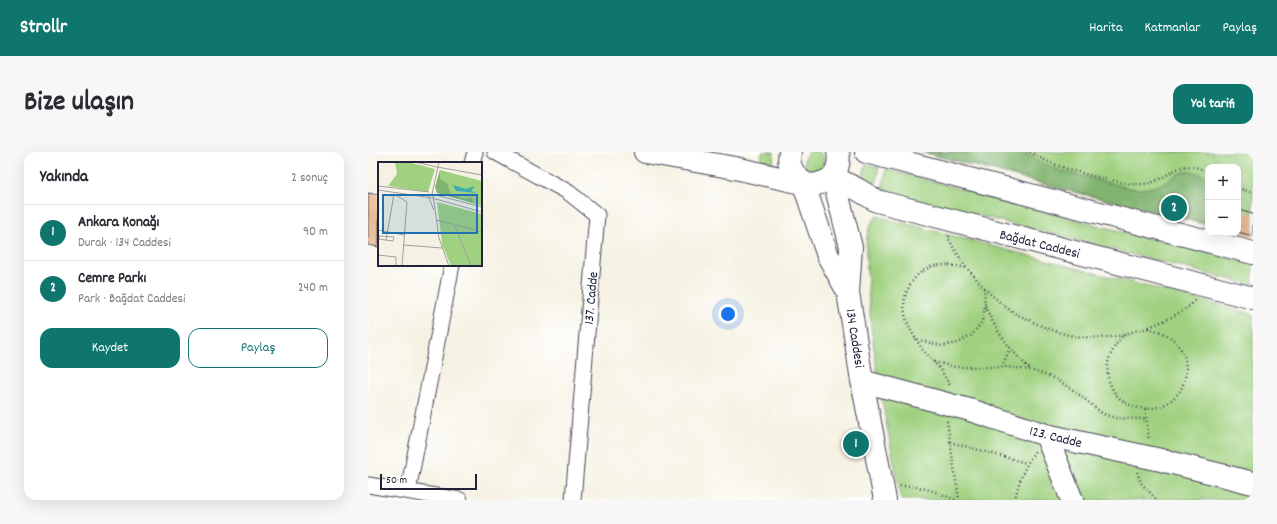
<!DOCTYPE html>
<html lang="tr">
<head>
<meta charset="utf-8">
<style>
  body { margin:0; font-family:Dekko,sans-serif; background:#f7f7f7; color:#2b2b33 }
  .controls { position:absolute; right:12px; top:12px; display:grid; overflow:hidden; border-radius:8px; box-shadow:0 4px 16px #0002 }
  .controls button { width:36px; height:36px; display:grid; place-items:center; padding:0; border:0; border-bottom:1px solid #e1e1e2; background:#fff; color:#2b2b33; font:20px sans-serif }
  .scale { position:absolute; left:12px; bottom:10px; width:97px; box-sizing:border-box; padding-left:4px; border:2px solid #22223b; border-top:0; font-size:11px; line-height:14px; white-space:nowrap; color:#22223b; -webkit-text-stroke:3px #fff; paint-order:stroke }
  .you { position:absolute; left:360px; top:162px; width:14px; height:14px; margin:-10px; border:3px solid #fff; border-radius:50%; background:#1a73e8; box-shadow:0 0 0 6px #1a73e833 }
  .badge { display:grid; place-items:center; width:26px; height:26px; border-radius:50%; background:#0f766e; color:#fff; font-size:13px; font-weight:700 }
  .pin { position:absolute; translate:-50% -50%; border:2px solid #fff; box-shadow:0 1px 4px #0006 }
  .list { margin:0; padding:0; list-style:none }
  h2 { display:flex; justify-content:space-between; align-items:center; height:52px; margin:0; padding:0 16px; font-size:17px }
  h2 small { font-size:13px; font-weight:400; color:#7c7c81 }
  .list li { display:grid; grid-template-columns:26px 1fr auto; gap:12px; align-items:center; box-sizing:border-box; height:56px; padding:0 16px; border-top:1px solid #e1e1e2 }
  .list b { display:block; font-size:15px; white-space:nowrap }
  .list p { margin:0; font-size:13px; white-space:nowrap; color:#7c7c81 }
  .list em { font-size:13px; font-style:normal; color:#7c7c81 }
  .actions { display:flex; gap:8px; padding:12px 16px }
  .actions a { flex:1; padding:9px 0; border:1px solid #0f766e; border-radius:12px; text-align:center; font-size:14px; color:#0f766e }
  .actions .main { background:#0f766e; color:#fff }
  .map { position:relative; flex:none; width:885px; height:348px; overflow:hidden; border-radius:12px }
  header { display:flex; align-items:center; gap:24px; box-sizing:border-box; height:56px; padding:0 20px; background:#0f766e; color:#fff }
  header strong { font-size:19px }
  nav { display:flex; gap:22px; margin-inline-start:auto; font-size:14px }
  .intro { display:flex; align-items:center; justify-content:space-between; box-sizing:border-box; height:96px; padding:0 24px }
  h1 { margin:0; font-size:28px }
  .button { padding:10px 18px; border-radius:12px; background:#0f766e; color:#fff; font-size:14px; font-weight:700 }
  main { display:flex; gap:24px; padding:0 24px }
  aside { flex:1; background:#fff; border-radius:12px; box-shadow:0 4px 16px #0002 }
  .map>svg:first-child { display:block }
  .green { fill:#a0d180; stroke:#617a5e }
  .forest { fill:#80b36e; stroke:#516a54 }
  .building { fill:#e1a977 }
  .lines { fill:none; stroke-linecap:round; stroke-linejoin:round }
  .street-casing { stroke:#424154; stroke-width:17 }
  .secondary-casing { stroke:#424154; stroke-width:24 }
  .primary-casing { stroke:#424154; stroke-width:24 }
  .path { stroke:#424154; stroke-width:2.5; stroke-dasharray:1 3; stroke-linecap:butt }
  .street { stroke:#fff; stroke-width:15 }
  .secondary { stroke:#fff; stroke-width:22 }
  .primary { stroke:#fff; stroke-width:22 }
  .labels { text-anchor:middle; stroke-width:3.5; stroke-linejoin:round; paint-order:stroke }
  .street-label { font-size:14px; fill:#22223b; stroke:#fff }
  .inset-road { fill:none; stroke:#a19fa0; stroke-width:1 }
  .view { fill:#1f6fb2; fill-opacity:0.15; stroke:#1f6fb2; stroke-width:2 }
  .inset-edge { fill:none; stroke:#22223b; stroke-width:2 }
</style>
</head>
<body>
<header>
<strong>Strollr</strong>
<nav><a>Harita</a><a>Katmanlar</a><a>Paylaş</a></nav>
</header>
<div class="intro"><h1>Bize ulaşın</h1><a class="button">Yol tarifi</a></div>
<main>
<aside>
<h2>Yakında<small>2 sonuç</small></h2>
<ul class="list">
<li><span class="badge">1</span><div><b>Ankara Konağı</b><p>Durak · 134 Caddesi</p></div><em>90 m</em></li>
<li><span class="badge">2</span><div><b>Cemre Parkı</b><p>Park · Bağdat Caddesi</p></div><em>240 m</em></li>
</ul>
<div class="actions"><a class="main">Kaydet</a><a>Paylaş</a></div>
</aside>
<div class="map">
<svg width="885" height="348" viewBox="0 0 885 348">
  <rect width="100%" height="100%" fill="#fff"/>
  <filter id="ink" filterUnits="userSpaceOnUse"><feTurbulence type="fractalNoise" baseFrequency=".025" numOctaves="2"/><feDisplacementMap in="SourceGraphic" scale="8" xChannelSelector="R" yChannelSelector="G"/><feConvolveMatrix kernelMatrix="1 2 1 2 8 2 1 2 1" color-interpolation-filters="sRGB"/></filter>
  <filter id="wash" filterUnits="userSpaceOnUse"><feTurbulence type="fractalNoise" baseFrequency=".012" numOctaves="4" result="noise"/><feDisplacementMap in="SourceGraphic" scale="16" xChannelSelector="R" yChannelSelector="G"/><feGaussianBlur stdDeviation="0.9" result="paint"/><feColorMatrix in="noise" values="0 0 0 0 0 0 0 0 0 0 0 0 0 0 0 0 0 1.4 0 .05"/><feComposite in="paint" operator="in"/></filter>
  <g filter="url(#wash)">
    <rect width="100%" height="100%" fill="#f6f2e3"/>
    <path class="green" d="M436 9a10 10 0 1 1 20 0a10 10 0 1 1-20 0Z
      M394,0H406L405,11L393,9Z
      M554,0H885V84L870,80V15H840V73L702,39Z
      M498,12L511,15L507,37L493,33Z
      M518,17L684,62L885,112V133L514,39Z
      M509,64L885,162V348H533C520,276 503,205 500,131C499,115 496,96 500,80C502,73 505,69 509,64Z"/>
    <path class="forest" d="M554,0H655L675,11L691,18L761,36C770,37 780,37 789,34C810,25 815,11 840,26V72L702,39Z"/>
    <g id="blocks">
      <path class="building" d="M0,41L11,43V95L0,93Z
        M870,58L885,62V84L870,80Z"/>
    </g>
  </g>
  <g filter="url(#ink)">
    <use href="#blocks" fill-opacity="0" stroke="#424154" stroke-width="1"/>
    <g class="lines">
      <g class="street-casing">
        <path id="street" d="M127,0L200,40L229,63L205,348
          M104,11L107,0
          M0,333L92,348
          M40,339L84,113"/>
      </g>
      <g class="secondary-casing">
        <path id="secondary" d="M465,25L483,95L480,140L494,229L517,348
          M435,30L460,104L480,140
          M494,229L602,258L678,283L793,308L885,331
          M678,283L704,348"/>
      </g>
      <g class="primary-casing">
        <path id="primary" d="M277,0L367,16L443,33C452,32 458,30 465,25L489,37L509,49L885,146
          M422,0C419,13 425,23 435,30
          M498,0L885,101
          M465,25C470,17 472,10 470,0"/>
      </g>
      <path class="path" d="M662,0C686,15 712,21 739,27C751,30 763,33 775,32C804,29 807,3 840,20
        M870,36L885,41
        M581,84L580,86L598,116
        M581,113L599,116L616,136L617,154L614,170L604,183L590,191L574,194L548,187C534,166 531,145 547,126C551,121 559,116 565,114C570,113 576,113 581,113Z
        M616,136C625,144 633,152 642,158C647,162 655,165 661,168C694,185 720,189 756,183
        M617,154C629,181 642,198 663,218
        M781,175C793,170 820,159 827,148
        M780,176C786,178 792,179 797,182C818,193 823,218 813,237C803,255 779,262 760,252C741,243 734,217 744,200C747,194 751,186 757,183C763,179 773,178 780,176Z
        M548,187L554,197L573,218L582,234
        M566,210L588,215H639L663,218L683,225L704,237L735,262L748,266L778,267
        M634,215L642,196
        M777,257L781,288
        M579,269L591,348
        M582,290L658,311
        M769,320L773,331L789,348
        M532,334C551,333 570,340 587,348
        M647,348C650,330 657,314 667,299"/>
      <use href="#street" class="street"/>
      <use href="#secondary" class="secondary"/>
      <use href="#primary" class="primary"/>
    </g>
  </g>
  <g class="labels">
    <g class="street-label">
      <text transform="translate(672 91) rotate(14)" y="5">Bağdat Caddesi</text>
      <text transform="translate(222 146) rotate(-85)" y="5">137. Cadde</text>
      <text transform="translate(488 186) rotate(81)" y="5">134 Caddesi</text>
      <text transform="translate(688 284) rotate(14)" y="5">123. Cadde</text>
    </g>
  </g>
  <g transform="translate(10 10)">
    <rect width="104" height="104" fill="#f6f2e3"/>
    <path d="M17,0H30L57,7L50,30L10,24L19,12ZM62,8L104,19V44L58,30ZM59,40L104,52V104H73L64,82Z" fill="#a0d180"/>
    <path d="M62,8V17L69,21L73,32L86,37L94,36L95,41L59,31L57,25Z" fill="#80b36e"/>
    <path d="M75,23L88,27L97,24L93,29L99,31L78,29Z" fill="#3aacb4"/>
    <path class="inset-road" d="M37,0L59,5M61,0L54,32L104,45M59,5L104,13M0,24L51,30M0,28L54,36L104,50M16,32L29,40L24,104M56,48L50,34L51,32L55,33L61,76L71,104M58,58L104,70M77,64L93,104M0,68L26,73M8,78L16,32M0,81L1,74L16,75L15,79L0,77M26,83L64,86M0,93L18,95V104"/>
    <path class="view" d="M5,33H99V71H5Z"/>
    <rect width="104" height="104" class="inset-edge"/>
  </g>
</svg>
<div class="controls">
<button>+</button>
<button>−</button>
</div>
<div class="scale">50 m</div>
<div class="you"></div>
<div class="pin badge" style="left:488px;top:292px">1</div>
<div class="pin badge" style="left:806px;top:56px">2</div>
</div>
</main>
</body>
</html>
